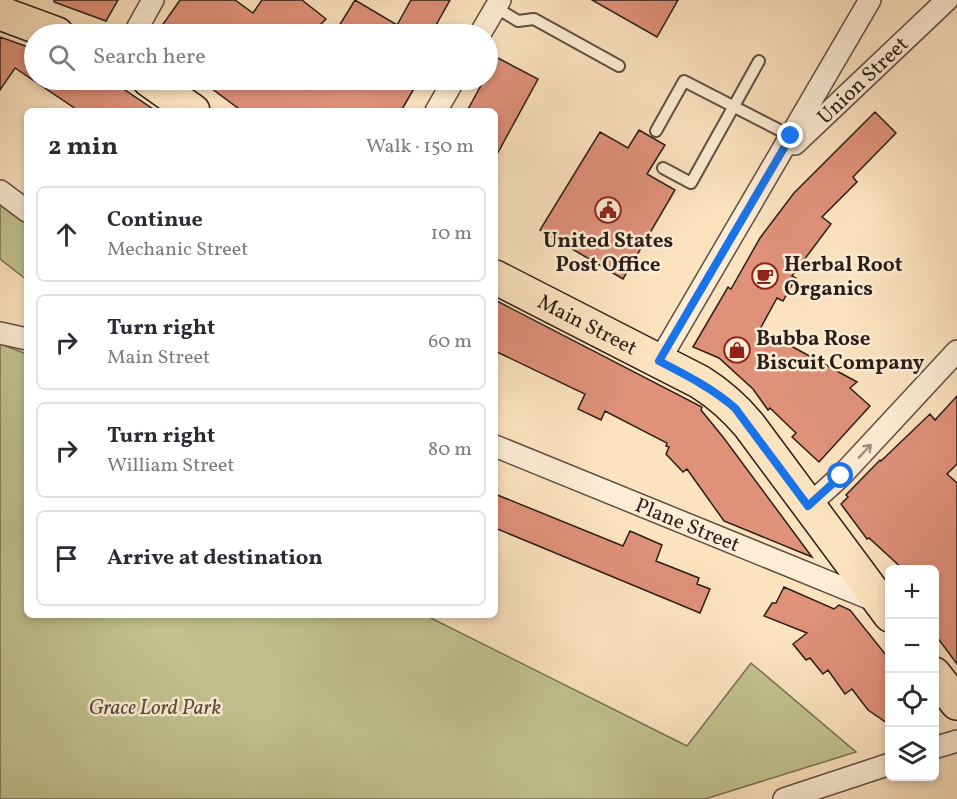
<!DOCTYPE html>
<html lang="en">
<head>
<meta charset="utf-8">
<style>
  body { margin:0; font-family:Vollkorn,serif; background:#f2f2f3; color:#2b2b33 }
  .controls { position:absolute; right:18px; bottom:18px; display:grid; overflow:hidden; border-radius:9px; box-shadow:0 3px 9px #0003 }
  .controls button { width:54px; height:54px; display:grid; place-items:center; padding:0; border:0; border-bottom:2px solid #e1e1e2; background:#fff; color:#2b2b33; font:30px sans-serif }
  .stop { position:absolute; width:18px; height:18px; margin:-14px; border:4px solid #1a73e8; border-radius:50%; background:#fff }
  .stop.end { background:#1a73e8; border-color:#fff; box-shadow:0 2px 6px #0008 }
  .list { margin:0; padding:0; list-style:none }
  h2 { display:flex; justify-content:space-between; align-items:center; height:78px; margin:0; padding:0 24px; font-size:26px }
  h2 small { font-size:20px; font-weight:400; color:#7c7c81 }
  .list li { display:grid; grid-template-columns:39px 1fr auto; gap:18px; align-items:center; box-sizing:border-box; height:96px; margin:0 12px 12px; padding:0 12px; border:2px solid #e1e1e2; border-radius:9px }
  .list b { display:block; font-size:22px; white-space:nowrap }
  .list p { margin:0; font-size:20px; white-space:nowrap; color:#7c7c81 }
  .list em { font-size:20px; font-style:normal; color:#7c7c81 }
  .icon { flex:none; width:33px; height:33px; fill:none; stroke:currentColor; stroke-width:2; stroke-linecap:round; stroke-linejoin:round }
  .map { position:relative; flex:none; width:957px; height:799px; overflow:hidden }
  .search { position:absolute; background:#fff; box-shadow:0 3px 9px #0003; left:24px; top:24px; width:474px; height:66px; display:flex; align-items:center; gap:15px; box-sizing:border-box; padding:0 21px; border-radius:33px; color:#7c7c81; font-size:22px }
  .panel { position:absolute; background:#fff; box-shadow:0 3px 9px #0003; left:24px; top:108px; width:474px; height:510px; border-radius:9px }
  .map>svg:first-child { display:block }
  .green { fill:#c2c390; stroke:#767054; stroke-width:1.5 }
  .building { fill:#df917a; stroke:#2b1d17; stroke-width:1.5 }
  .lines { fill:none; stroke-linecap:round; stroke-linejoin:round }
  .service-casing { stroke:#5f4e41; stroke-width:14 }
  .minor-casing { stroke:#5f4e41; stroke-width:24 }
  .primary-casing { stroke:#2b1d17; stroke-width:36 }
  .service { stroke:#fdedd6; stroke-width:10 }
  .minor { stroke:#fdedd6; stroke-width:21 }
  .primary { stroke:#fce3c0; stroke-width:33 }
  .oneway { stroke:#9e8f80 }
  .route { stroke:#1a73e8; stroke-width:8 }
  .labels { text-anchor:middle; stroke-width:5; stroke-linejoin:round; paint-order:stroke }
  .street-label { font-size:21px; fill:#2b1d17; stroke:#fdedd6 }
  .poi-label { font-size:21px; font-weight:bold; fill:#2b1d17; stroke:#fdedd6; text-anchor:start }
  .park-label { font-size:21px; font-style:italic; fill:#584f3b; stroke:#fdedd6 }
</style>
</head>
<body>
<div class="map">
<svg width="957" height="799" viewBox="0 0 957 799">
  <rect width="100%" height="100%" fill="#fce3c0"/>
  <filter id="stains"><feTurbulence type="fractalNoise" baseFrequency=".00333" numOctaves="4"/><feColorMatrix values="0 0 0 0 .2 0 0 0 0 .09 0 0 0 0 .02 0 0 0 .5 -.17"/></filter>
  <radialGradient id="worn" r=".72"><stop offset=".6" stop-color="#630" stop-opacity="0"/><stop offset="1" stop-color="#630" stop-opacity=".3"/></radialGradient>
  <path class="green" d="M0,199L27,221V280L0,259Z
    M0,344L27,354V615H425L687,746L751,663L856,752L705,799H0Z"/>
  <path class="building" d="M54,0H118L106,21L54,2Z
    M180,0H235L253,13L262,0H302L326,19L311,34H171L161,27Z
    M355,0L397,25L411,0H450L431,34H334Z
    M592,0H678L657,37Z
    M0,37L34,49V80H110L156,111H79L15,68L0,90Z
    M496,57L538,79L495,158V111H467L484,80H488V73Z
    M200,80H419L401,111H242Z
    M875,112L896,133L853,177L857,182L822,217L831,224L792,276L796,278L783,301L777,298L760,329L857,382L850,388L870,406L819,462L792,437L796,433L770,408L768,410L753,389L719,358L693,347L728,287L731,289L760,238L794,193Z
    M639,130L665,145L647,174L675,190L623,279L540,230L600,132L628,148Z
    M495,300L702,407L701,410L723,437L812,557L724,521L687,469L683,472L666,454L669,447L666,446L667,443L605,411L601,420L578,409L585,394L495,351Z
    M957,396V464L947,474L957,483V664L934,633V570H904L869,538L867,539L841,504L848,497L846,495L880,460L881,461L930,414L935,420Z
    M495,494L623,546L630,531L662,545L656,561L699,578L697,584L710,589L700,613L495,528Z
    M784,587L834,609L839,605L850,610L890,660V725L868,710L852,689L845,694L828,670L823,674L810,658L806,660L793,644L807,633L764,616L772,603H776Z"/>
  <g class="lines">
    <g class="service-casing">
      <path id="service" d="M495,7L518,21L534,19L619,66
        M656,131L684,81L791,136
        M663,168L691,183L759,61"/>
    </g>
    <g class="minor-casing">
      <g id="minor">
        <path d="M134,34L153,0"/>
        <path d="M480,34L500,0"/>
        <path d="M436,111L454,80"/>
        <path id="s1" d="M795,144L947,0"/>
        <path d="M0,191L27,211"/>
        <path d="M0,333L27,339"/>
        <path d="M659,361L870,0"/>
        <path id="s2" d="M495,446L878,602"/>
        <path d="M808,506L841,476L957,351"/>
        <path d="M934,748L957,741"/>
        <path d="M784,799L890,764"/>
      </g>
    </g>
    <g class="primary-casing">
      <g id="primary">
        <path d="M0,13L57,34"/>
        <path d="M149,80L193,111"/>
        <path id="s3" d="M495,277L700,382C719,394 734,407 749,425L890,615"/>
        <path d="M934,674L957,703"/>
      </g>
    </g>
    <use href="#service" class="service"/>
    <use href="#minor" class="minor"/>
    <use href="#primary" class="primary"/>
  </g>
  <defs><path id="oneway-shaft" d="M-6 0H5M1.5-3L5.5 0L1.5 3" fill="none" stroke-width="1.6" stroke-linecap="round" stroke-linejoin="round" transform="scale(1.5)"/></defs>
  <use class="oneway" href="#oneway-shaft" transform="translate(865 451) rotate(-47)"/>
  <g class="lines">
    <path class="route" d="M791,136L659,361C686,375 712,388 735,408L808,506L841,476"/>
  </g>
  <defs>
    <g id="civic-ring" transform="scale(1.35)"><circle r="9.5" fill="#fdedd6" stroke="#8f2418" stroke-width="1.5"/><path d="M-.6-6.5H3V-4.5H.6V-3L4-1V1h2V6H-6V1h2V-1L-.6-3ZM-1.2 2.5V6h2.4V2.5Z" fill="#8f2418"/></g>
    <g id="cafe-ring" transform="scale(1.35)"><circle r="9.5" fill="#fdedd6" stroke="#8f2418" stroke-width="1.5"/><path d="M-5.5-4.5H6V0H3Q3 3.5 0 3.5H-2.5Q-5.5 3.5-5.5 0ZM3-3.2v2h1.7v-2ZM-6 4.5H4V6H-6Z" fill="#8f2418"/></g>
    <g id="shop-ring" transform="scale(1.35)"><circle r="9.5" fill="#fdedd6" stroke="#8f2418" stroke-width="1.5"/><path d="M-5-2.5h2.3a2.7 3.5 0 0 1 5.4 0H5L5.5 6h-11ZM-1.5-2.5h3a1.5 2.3 0 0 0-3 0Z" fill="#8f2418"/></g>
  </defs>
  <g fill-rule="evenodd">
    <use href="#civic-ring" x="608" y="210"/>
    <use href="#cafe-ring" x="765" y="276"/>
    <use href="#shop-ring" x="737" y="350"/>
  </g>
  <g class="labels">
    <g class="street-label">
      <text dy="7" stroke="none"><textPath href="#s1" startOffset="93">Union Street</textPath></text>
      <text dy="7" stroke="none"><textPath href="#s3" startOffset="104">Main Street</textPath></text>
      <text dy="7" stroke="none"><textPath href="#s2" startOffset="208">Plane Street</textPath></text>
    </g>
    <g class="poi-label">
      <text x="608" y="247" text-anchor="middle">United States<tspan x="608" dy="24">Post Office</tspan></text>
      <text x="784" y="271">Herbal Root<tspan x="784" dy="24">Organics</tspan></text>
      <text x="756" y="345">Bubba Rose<tspan x="756" dy="24">Biscuit Company</tspan></text>
    </g>
    <g class="park-label">
      <text x="155" y="714">Grace Lord Park</text>
    </g>
  </g>
  <rect width="100%" height="100%" filter="url(#stains)"/>
  <rect width="100%" height="100%" fill="url(#worn)"/>
</svg>
<div class="controls">
<button>+</button>
<button>−</button>
<button><svg class="icon" aria-label="locate" viewBox="0 0 24 24"><circle cx="12" cy="12" r="6"/><path d="M12 2v4M12 18v4M2 12h4M18 12h4"/></svg></button>
<button><svg class="icon" aria-label="layers" viewBox="0 0 24 24"><path d="M12 4l9 5-9 5-9-5zM3 14l9 5 9-5"/></svg></button>
</div>
<div class="stop" style="left:841px;top:476px"></div>
<div class="stop end" style="left:791px;top:136px"></div>
<div class="search"><svg class="icon" aria-label="search" viewBox="0 0 24 24"><circle cx="10" cy="10" r="6"/><path d="M15 15l6 6"/></svg>Search here</div>
<section class="panel">
<h2>2 min<small>Walk · 150 m</small></h2>
<ul class="list">
<li><svg class="icon" aria-label="ahead" viewBox="0 0 24 24"><path d="M12 20V5M6 11l6-6 6 6"/></svg><div><b>Continue</b><p>Mechanic Street</p></div><em>10 m</em></li>
<li><svg class="icon" aria-label="right" viewBox="0 0 24 24"><path d="M7 20v-9h11M14 6l5 5-5 5"/></svg><div><b>Turn right</b><p>Main Street</p></div><em>60 m</em></li>
<li><svg class="icon" aria-label="right" viewBox="0 0 24 24"><path d="M7 20v-9h11M14 6l5 5-5 5"/></svg><div><b>Turn right</b><p>William Street</p></div><em>80 m</em></li>
<li><svg class="icon" aria-label="arrive" viewBox="0 0 24 24"><path d="M6 21V4h12l-3 4 3 4H6"/></svg><div><b>Arrive at destination</b></div></li>
</ul>
</section>
</div>
</body>
</html>
